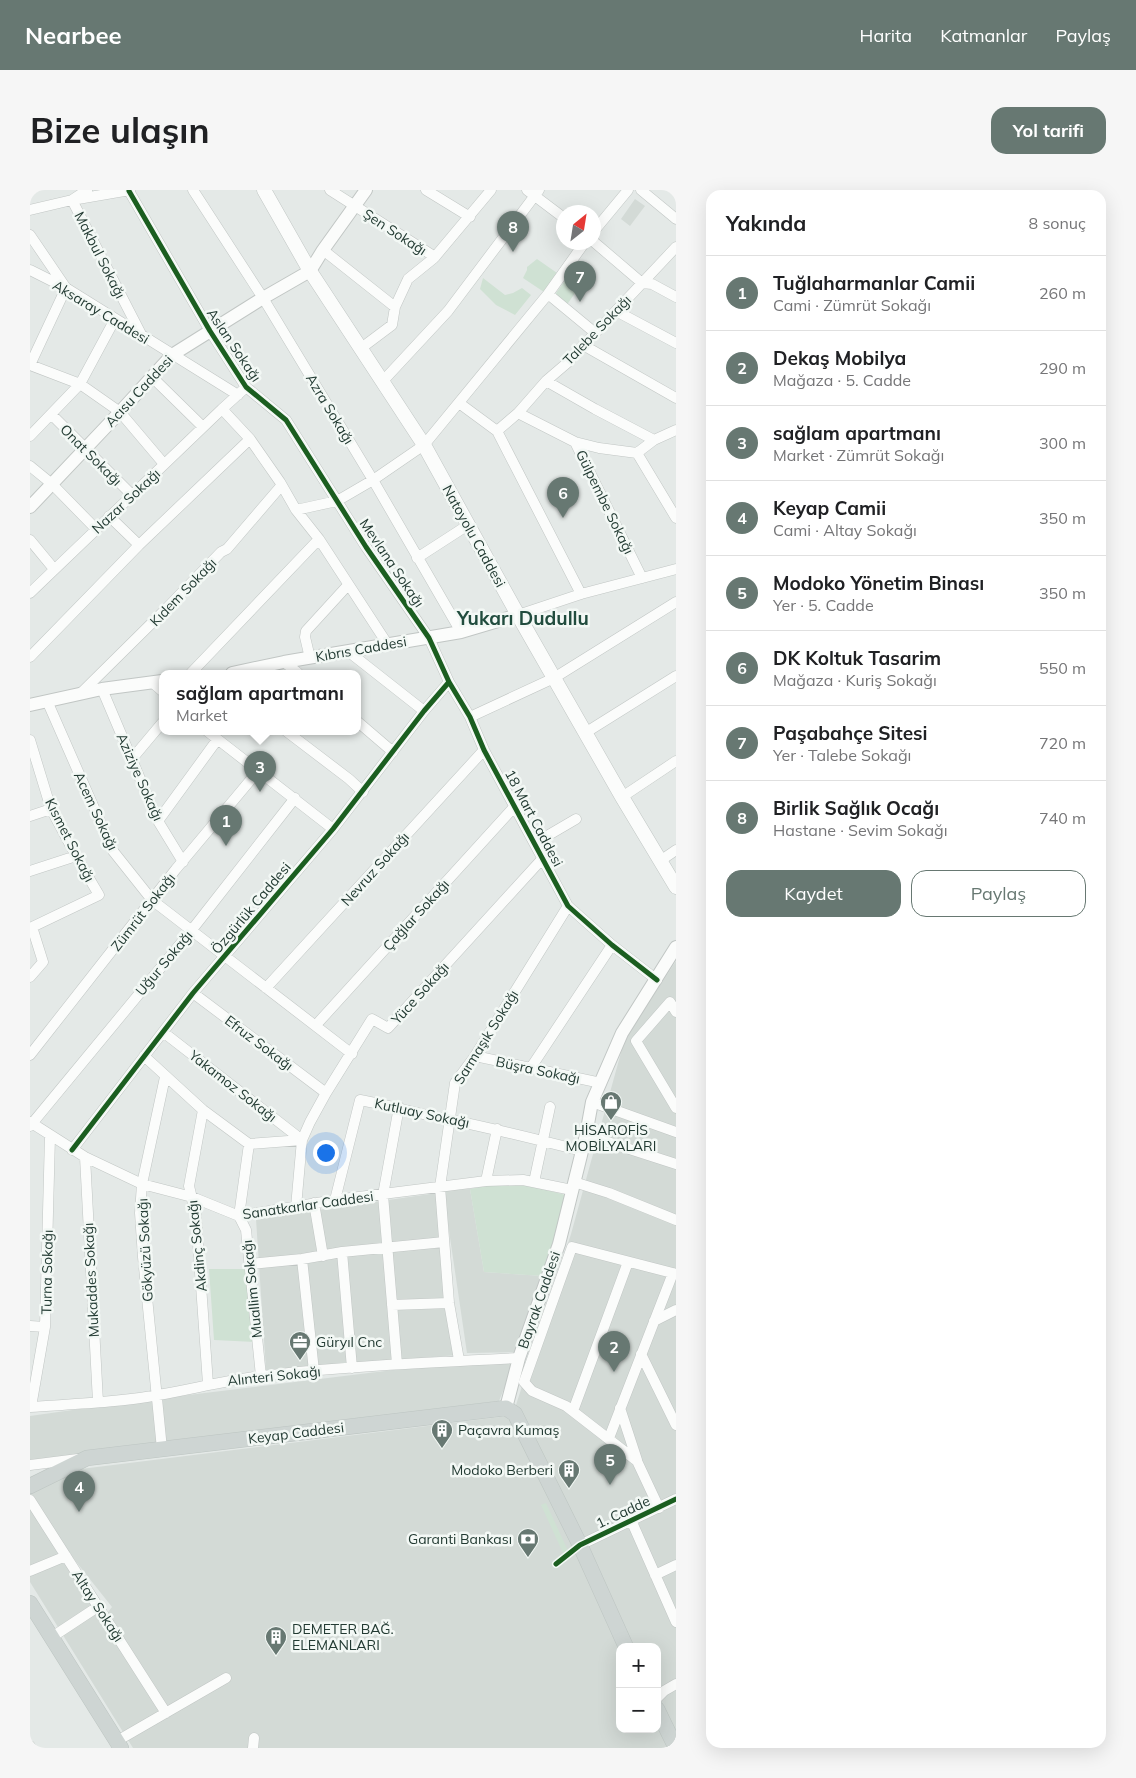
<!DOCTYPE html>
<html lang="tr">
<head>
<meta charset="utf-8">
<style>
  body { margin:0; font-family:Mulish,sans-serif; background:#f6f6f6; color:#202124 }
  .controls { position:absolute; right:15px; bottom:15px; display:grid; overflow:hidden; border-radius:10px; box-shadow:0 5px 20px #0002 }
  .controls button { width:45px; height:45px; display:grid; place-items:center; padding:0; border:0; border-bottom:1px solid #e0e0e0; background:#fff; color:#202124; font:25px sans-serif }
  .compass { position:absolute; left:526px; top:15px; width:45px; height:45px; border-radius:50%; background:#fff; box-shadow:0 5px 20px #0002; rotate:30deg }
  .you { position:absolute; left:295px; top:962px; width:18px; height:18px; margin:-12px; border:4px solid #fff; border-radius:50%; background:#1a73e8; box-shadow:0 0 0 8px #1a73e833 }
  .badge { display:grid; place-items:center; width:32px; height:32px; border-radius:50%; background:#677872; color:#fff; font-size:16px; font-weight:700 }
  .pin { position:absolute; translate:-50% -41px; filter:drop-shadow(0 1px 2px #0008) }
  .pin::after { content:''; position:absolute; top:26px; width:18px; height:15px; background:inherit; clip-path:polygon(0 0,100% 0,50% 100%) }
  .popup { position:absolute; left:129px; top:480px; width:202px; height:65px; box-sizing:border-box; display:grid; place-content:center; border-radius:10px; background:#fff; filter:drop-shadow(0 1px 4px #0005); font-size:16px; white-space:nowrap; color:#757577 }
  .popup b { font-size:19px; color:#202124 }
  .popup::after { content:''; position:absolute; left:50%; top:100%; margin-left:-10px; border:10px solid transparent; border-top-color:#fff }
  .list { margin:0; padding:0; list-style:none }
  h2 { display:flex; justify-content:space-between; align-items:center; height:65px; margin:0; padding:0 20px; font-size:21px }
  h2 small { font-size:16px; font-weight:400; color:#757577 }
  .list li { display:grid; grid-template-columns:32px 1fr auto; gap:15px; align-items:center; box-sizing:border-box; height:75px; padding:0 20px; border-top:1px solid #e0e0e0 }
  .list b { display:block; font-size:19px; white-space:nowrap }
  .list p { margin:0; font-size:16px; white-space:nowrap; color:#757577 }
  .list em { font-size:16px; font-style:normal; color:#757577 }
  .actions { display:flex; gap:10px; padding:15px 20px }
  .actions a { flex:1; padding:11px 0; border:1px solid #677872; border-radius:15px; text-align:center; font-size:18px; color:#677872 }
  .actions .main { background:#677872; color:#fff }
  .map { position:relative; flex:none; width:646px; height:1558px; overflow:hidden; border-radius:15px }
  header { display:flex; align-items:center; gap:30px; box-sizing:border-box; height:70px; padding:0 25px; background:#677872; color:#fff }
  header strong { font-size:24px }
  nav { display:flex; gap:28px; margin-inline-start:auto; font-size:18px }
  .intro { display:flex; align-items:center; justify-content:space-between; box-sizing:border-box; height:120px; padding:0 30px }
  h1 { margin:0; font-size:35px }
  .button { padding:12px 22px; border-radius:15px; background:#677872; color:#fff; font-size:18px; font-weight:700 }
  main { display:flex; gap:30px; padding:0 30px }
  aside { flex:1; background:#fff; border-radius:15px; box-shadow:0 5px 20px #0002 }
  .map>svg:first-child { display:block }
  .built { fill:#d3dad6 }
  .green { fill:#cfe1d3 }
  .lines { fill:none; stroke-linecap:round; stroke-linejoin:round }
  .minor-casing { stroke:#c1c6c4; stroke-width:11 }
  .tertiary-casing { stroke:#c1c6c4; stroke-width:14 }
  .secondary-casing { stroke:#c0c6c4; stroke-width:15 }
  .primary-casing { stroke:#bdc5c2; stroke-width:16 }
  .minor { stroke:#fbfcfb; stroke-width:10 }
  .tertiary { stroke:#fbfcfb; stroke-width:12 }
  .secondary { stroke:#fbfcfb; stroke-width:14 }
  .primary { stroke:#ced5d3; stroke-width:15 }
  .cycleway-casing { stroke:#f3f8f5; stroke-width:8 }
  .cycleway { stroke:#1b5e20; stroke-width:5 }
  .labels { text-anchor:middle; stroke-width:5; stroke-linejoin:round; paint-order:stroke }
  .street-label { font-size:14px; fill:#233b33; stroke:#f3f8f5 }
  .poi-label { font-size:14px; fill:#233b33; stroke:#f3f8f5; text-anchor:start }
  .district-label { font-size:19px; font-weight:bold; fill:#214c3e; stroke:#f3f8f5 }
</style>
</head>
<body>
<header>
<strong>Nearbee</strong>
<nav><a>Harita</a><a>Katmanlar</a><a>Paylaş</a></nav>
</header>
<div class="intro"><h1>Bize ulaşın</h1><a class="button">Yol tarifi</a></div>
<main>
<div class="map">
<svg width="646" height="1558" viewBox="0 0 646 1558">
  <rect width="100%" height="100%" fill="#e4e9e7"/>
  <path class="built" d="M605,9L615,16L600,36L591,29Z
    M646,771V1546L627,1507V1457H603L486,1215L541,1044L595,848Z
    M440,999L454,1082L513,1086L491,1162L437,1163L413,1000Z
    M407,1003L428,1165L236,1180L226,1029Z
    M478,1166L483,1176L469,1211L0,1270V1226L85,1214Z
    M478,1226L548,1362L590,1457V1539H627V1528L642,1558H103L0,1392V1317L74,1427L82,1417L32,1354L0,1304V1299L43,1280Z"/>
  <path class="green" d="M507,69L527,83L514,102L493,88L497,80V77Z
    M543,85L558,95L555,99L550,96L536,116L524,106L536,89Z
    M453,88L475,105L483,103L492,98L501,105L485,125L466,115L450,99Z
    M480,991L540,1006L513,1086L454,1082L440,999Z
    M179,1079H218L225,1152L184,1150Z
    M516,1313L539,1363L534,1365L511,1315Z"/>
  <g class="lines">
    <g class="minor-casing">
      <path id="minor" d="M100,0L42,10L112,146
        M163,0L233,108L343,290L431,442
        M300,0L405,67
        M396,0L440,27
        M497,0L534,28
        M611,0L646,29
        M99,1L180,141L216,197L256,230L336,357L399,448L419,492L440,527L454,560L538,716L582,755L627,790
        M0,20L42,10L57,0
        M564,41L598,0
        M0,45L36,98L0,175
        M564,52L612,93L622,94L646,107
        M293,60L365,117
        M0,80L36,98L208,205
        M518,104L564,142
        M586,121L646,153
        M553,155L646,208
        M330,159L362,135L365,117L378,89L404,68L461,0
        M0,175L50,194L90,222L134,274
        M122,187L173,237
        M516,191L565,219L624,250
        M352,192L418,121L509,0
        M213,200L192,219L220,249
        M429,213L467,241L488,223L545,252
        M488,223L516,191L537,173L646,57
        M21,224L102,305
        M467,241L551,404
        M0,246L50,194L85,129
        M607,263L646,328
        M0,276L22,294L66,339
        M266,320L307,311L343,290L394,255L518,104L555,52
        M79,326L109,355
        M0,350L24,379
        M387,368L438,335
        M612,388L545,252L569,258L607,263L624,250L646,240
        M0,403L192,219
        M488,425L551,404L646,379
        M319,462L394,521
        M0,467L109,355L220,249L250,292L266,320L289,349L358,455
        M280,468L275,447L276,441L318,395
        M254,472L268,483
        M161,483L289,349
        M123,493L132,501
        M72,499L128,631L153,672
        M50,504L137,418L191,362L197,359L251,296
        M18,513L83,661L122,710L322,864
        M440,527L524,488L646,412
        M328,532L363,562
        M177,541L303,639
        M256,541L319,589L333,602
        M555,543L646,486
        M0,550L21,619L46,666L69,705L0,738
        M101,570L132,533
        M592,607L646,571
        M0,626L21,619
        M128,631L187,550
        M505,653L546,629
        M630,671L646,660
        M0,681L46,666
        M0,787L13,772L2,737
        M236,798L454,560
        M163,803L296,903
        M646,822L640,812L606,851L646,918
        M286,835L485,616
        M133,842L272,950
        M0,865L146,679L228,581
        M114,866L173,920L219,954L272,950
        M445,866L571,893
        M500,879L582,755
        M562,912L646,942
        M173,920L159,996L166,1025L178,1194
        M0,932L55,967L112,994L162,1007L209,1026L305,1010L456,991L493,990L542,1000
        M0,936L161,741L265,608
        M556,945L646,974
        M219,954L209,1026L216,1040L231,1186
        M42,960L163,803L303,639L394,521L419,492
        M55,967L68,1212
        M456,991L467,939
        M504,992L520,917
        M544,992L579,1003L646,1030
        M305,1010L330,910C361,916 390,924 421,930C465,939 509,950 552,961
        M284,1013L293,1066
        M266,1017L272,950L280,932L296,903L342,829L358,838L513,668
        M312,1062L322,1178
        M272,1069L284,1181
        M220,1074L272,1069L312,1062L414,1052
        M362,1115L419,1113
        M624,1131L646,1120
        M0,1136L15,1137
        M611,1164L646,1235
        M429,1170L419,1113L410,997L425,893L445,866L538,716
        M367,1174L353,1005L369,917
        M0,1217C42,1214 86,1213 128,1205C163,1199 197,1190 232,1186C317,1176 403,1172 489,1168
        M1,1217L15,1137L20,946
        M590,1218L607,1270
        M543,1221L598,1072
        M579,1248L643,1083
        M132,1259L113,1067L110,1023L112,994L135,887
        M0,1275L48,1269
        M0,1310L136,1523
        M629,1318L607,1271L536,1216L502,1201L494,1192L542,1057L646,1084
        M601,1330L646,1432
        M550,1355L646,1309
        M0,1381L36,1366
        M625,1385L646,1375
        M22,1447L69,1416
        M627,1508L634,1501L646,1494
        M87,1551L196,1488
        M0,1556L1,1558
        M223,1558L224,1548"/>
    </g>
    <g class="tertiary-casing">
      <path id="tertiary" d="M0,317L90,222L142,165L233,108L280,81L293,60L336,0
        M202,483L254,472L431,442L488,425
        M0,515L72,499L132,491
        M476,1218L489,1168L529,1054L556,945L562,912L592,843L646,757"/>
    </g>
    <g class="secondary-casing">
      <path id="secondary" d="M234,0L280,81L394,255L488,425L592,607L646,697"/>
    </g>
    <g class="primary-casing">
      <path id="primary" d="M0,1296L57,1268L476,1218L485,1224L550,1355L596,1457
        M0,1413L91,1558
        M627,1519L646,1558"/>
    </g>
    <use href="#minor" class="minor"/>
    <use href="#tertiary" class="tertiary"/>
    <use href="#secondary" class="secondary"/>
    <use href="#primary" class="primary"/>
    <g class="cycleway-casing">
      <path id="cycleway" d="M99,1L180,141L216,197L256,230L336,357L399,448L419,492L440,527L454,560L538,716L582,755L627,790
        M42,960L163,803L303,639L394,521L419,492
        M526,1374L550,1355L646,1309"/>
    </g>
    <use href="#cycleway" class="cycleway"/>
  </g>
  <defs>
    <g id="shop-pin" transform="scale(1.125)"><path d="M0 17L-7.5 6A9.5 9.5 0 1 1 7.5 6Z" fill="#677872" stroke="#f3f8f5"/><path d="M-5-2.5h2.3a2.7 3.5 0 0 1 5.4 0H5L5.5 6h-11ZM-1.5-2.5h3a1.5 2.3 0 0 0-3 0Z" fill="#fff"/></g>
    <g id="office-pin" transform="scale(1.125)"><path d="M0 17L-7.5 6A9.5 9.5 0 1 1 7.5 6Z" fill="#677872" stroke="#f3f8f5"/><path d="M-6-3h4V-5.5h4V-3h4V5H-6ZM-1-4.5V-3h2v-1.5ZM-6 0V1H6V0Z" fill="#fff"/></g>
    <g id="building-pin" transform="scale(1.125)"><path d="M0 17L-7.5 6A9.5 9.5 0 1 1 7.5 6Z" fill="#677872" stroke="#f3f8f5"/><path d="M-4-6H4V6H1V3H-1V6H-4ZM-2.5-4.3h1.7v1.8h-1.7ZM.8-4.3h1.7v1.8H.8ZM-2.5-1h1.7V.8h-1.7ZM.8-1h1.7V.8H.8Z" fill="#fff"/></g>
    <g id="bank-pin" transform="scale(1.125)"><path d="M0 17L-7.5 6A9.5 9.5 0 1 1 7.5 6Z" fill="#677872" stroke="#f3f8f5"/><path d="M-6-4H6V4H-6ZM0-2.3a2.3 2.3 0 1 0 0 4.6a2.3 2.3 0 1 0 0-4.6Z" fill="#fff"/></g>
  </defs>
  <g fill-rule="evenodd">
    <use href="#shop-pin" x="581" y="912"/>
    <use href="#office-pin" x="270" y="1152"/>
    <use href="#building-pin" x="412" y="1240"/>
    <use href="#building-pin" x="539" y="1280"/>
    <use href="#bank-pin" x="498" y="1349"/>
    <use href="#building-pin" x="246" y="1447"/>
  </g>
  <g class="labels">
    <g class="street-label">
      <text transform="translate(365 42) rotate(33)" y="5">Şen Sokağı</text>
      <text transform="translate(70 65) rotate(63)" y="5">Makbul Sokağı</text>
      <text transform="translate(71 122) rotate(31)" y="5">Aksaray Caddesi</text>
      <text transform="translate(567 140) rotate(-46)" y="5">Talebe Sokağı</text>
      <text transform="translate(204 155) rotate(56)" y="5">Aslan Sokağı</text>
      <text transform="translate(109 201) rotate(-47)" y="5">Acısu Caddesi</text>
      <text transform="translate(300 219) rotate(59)" y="5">Azra Sokağı</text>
      <text transform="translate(61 265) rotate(45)" y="5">Onat Sokağı</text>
      <text transform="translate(96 311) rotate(-43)" y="5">Nazar Sokağı</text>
      <text transform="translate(575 312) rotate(64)" y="5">Gülpembe Sokağı</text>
      <text transform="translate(444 346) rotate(61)" y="5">Natoyolu Caddesi</text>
      <text transform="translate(362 373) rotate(56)" y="5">Mevlana Sokağı</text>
      <text transform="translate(153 402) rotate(-46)" y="5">Kıdem Sokağı</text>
      <text transform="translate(331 459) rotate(-10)" y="5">Kıbrıs Caddesi</text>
      <text transform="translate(110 587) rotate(66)" y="5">Aziziye Sokağı</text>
      <text transform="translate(66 621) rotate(65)" y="5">Acem Sokağı</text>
      <text transform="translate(504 628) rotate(62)" y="5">18 Mart Caddesi</text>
      <text transform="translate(40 650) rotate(63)" y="5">Kısmet Sokağı</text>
      <text transform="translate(345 679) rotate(-48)" y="5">Nevruz Sokağı</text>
      <text transform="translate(221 718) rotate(-50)" y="5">Özgürlük Caddesi</text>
      <text transform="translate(113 722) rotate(-52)" y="5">Zümrüt Sokağı</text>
      <text transform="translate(386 725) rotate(-48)" y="5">Çağlar Sokağı</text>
      <text transform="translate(134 773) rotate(-50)" y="5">Uğur Sokağı</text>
      <text transform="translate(390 803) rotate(-48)" y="5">Yüce Sokağı</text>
      <text transform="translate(456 847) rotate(-58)" y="5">Sarmaşık Sokağı</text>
      <text transform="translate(229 853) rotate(37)" y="5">Efruz Sokağı</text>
      <text transform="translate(508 880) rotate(12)" y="5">Büşra Sokağı</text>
      <text transform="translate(203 896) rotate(38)" y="5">Yakamoz Sokağı</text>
      <text transform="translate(392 923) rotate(12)" y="5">Kutluay Sokağı</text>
      <text transform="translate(278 1015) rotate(-8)" y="5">Sanatkarlar Caddesi</text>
      <text transform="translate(167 1056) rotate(-96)" y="5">Akdinç Sokağı</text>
      <text transform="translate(115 1060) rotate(-93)" y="5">Gökyüzü Sokağı</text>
      <text transform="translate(17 1082) rotate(-89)" y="5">Turna Sokağı</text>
      <text transform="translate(61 1090) rotate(-93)" y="5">Mukaddes Sokağı</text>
      <text transform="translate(222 1099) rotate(-96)" y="5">Muallim Sokağı</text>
      <text transform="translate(509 1110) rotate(-71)" y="5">Bayrak Caddesi</text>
      <text transform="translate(244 1186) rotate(-6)" y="5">Alınteri Sokağı</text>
      <text transform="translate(266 1243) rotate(-7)" y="5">Keyap Caddesi</text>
      <text transform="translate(593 1322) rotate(-25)" y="5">1. Cadde</text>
      <text transform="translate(68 1416) rotate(57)" y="5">Altay Sokağı</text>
    </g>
    <g class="poi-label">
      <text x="581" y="945" text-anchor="middle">HİSAROFİS<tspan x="581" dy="16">MOBİLYALARI</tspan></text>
      <text x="286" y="1157">Güryıl Cnc</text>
      <text x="428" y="1245">Paçavra Kumaş</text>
      <text x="523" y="1285" text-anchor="end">Modoko Berberi</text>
      <text x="482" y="1354" text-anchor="end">Garanti Bankası</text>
      <text x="262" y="1444">DEMETER BAĞ.<tspan x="262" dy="16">ELEMANLARI</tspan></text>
    </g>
    <g class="district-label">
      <text x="493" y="435">Yukarı Dudullu</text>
    </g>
  </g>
</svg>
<div class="controls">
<button>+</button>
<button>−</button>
</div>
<svg class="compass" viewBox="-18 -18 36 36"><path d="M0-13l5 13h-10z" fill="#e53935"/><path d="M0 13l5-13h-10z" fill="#757577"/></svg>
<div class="you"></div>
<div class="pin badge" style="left:196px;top:656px">1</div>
<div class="pin badge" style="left:584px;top:1182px">2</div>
<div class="pin badge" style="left:230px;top:602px">3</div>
<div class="popup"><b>sağlam apartmanı</b>Market</div>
<div class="pin badge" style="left:49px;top:1322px">4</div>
<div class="pin badge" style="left:580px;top:1295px">5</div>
<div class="pin badge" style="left:533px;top:328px">6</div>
<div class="pin badge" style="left:550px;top:112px">7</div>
<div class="pin badge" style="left:483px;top:62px">8</div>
</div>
<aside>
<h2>Yakında<small>8 sonuç</small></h2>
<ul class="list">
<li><span class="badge">1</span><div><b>Tuğlaharmanlar Camii</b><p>Cami · Zümrüt Sokağı</p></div><em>260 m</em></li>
<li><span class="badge">2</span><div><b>Dekaş Mobilya</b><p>Mağaza · 5. Cadde</p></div><em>290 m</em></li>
<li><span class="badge">3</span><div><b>sağlam apartmanı</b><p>Market · Zümrüt Sokağı</p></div><em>300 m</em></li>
<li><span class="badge">4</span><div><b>Keyap Camii</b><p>Cami · Altay Sokağı</p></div><em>350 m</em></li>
<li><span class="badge">5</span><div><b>Modoko Yönetim Binası</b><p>Yer · 5. Cadde</p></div><em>350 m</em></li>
<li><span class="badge">6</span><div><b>DK Koltuk Tasarim</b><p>Mağaza · Kuriş Sokağı</p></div><em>550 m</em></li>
<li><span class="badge">7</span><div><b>Paşabahçe Sitesi</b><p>Yer · Talebe Sokağı</p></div><em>720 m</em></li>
<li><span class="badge">8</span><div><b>Birlik Sağlık Ocağı</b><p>Hastane · Sevim Sokağı</p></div><em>740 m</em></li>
</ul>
<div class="actions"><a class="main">Kaydet</a><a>Paylaş</a></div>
</aside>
</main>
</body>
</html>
